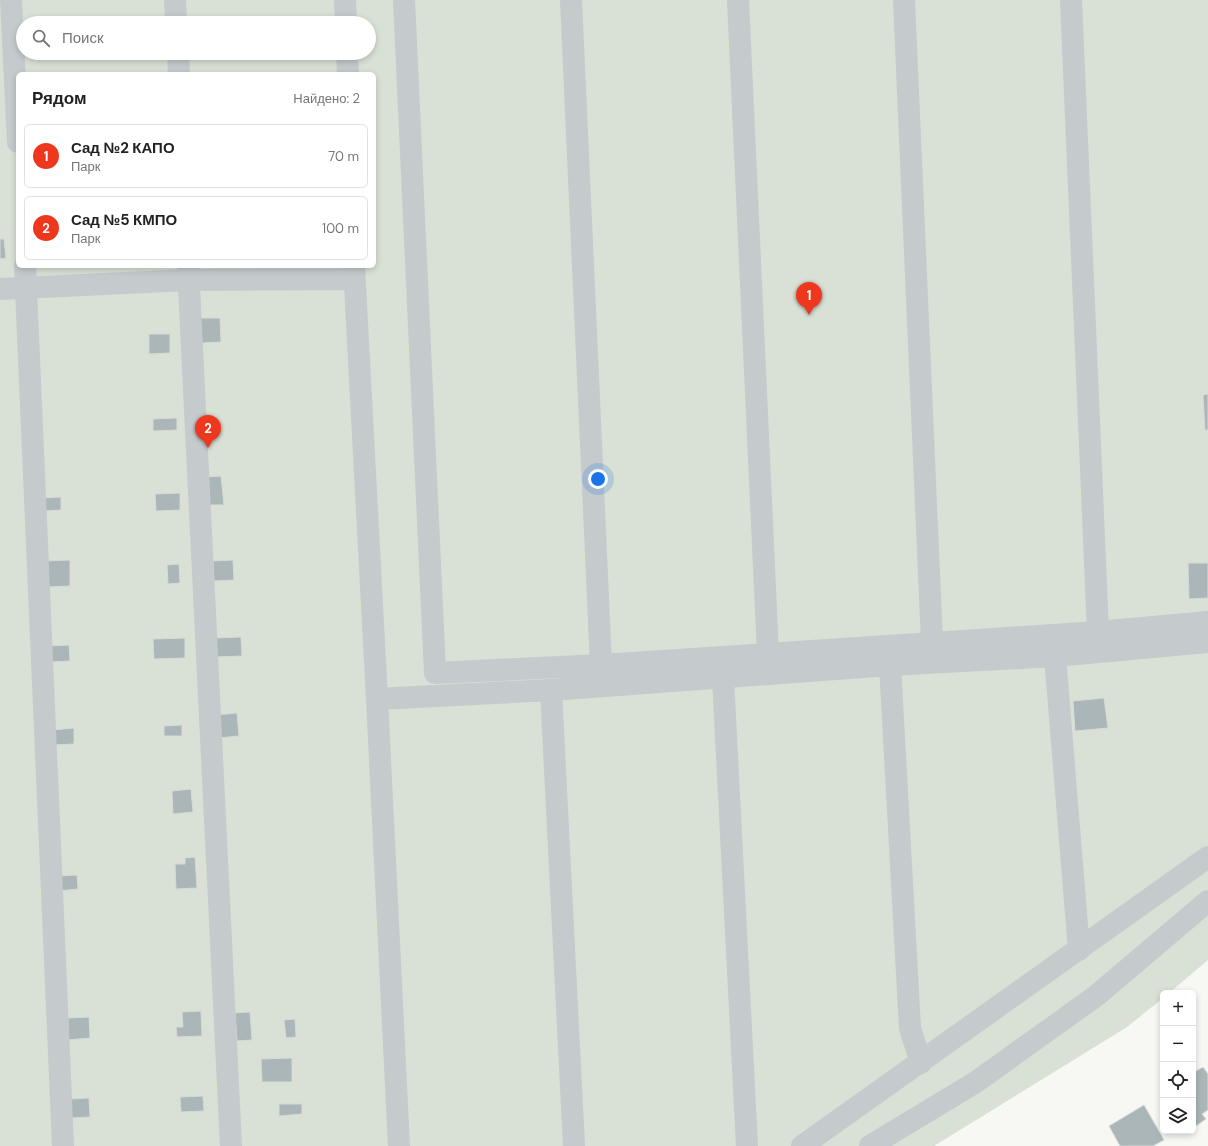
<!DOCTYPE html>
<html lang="ru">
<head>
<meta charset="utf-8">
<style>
  body { margin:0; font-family:"DM Sans",sans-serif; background:#f2f2f2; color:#222 }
  .controls { position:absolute; right:12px; bottom:12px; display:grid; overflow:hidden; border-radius:6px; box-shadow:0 2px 6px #0003 }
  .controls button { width:36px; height:36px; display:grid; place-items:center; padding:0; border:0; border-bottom:1px solid #e0e0e0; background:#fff; color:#222; font:20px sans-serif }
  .you { position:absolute; left:598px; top:479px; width:14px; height:14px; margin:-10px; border:3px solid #fff; border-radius:50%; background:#1a73e8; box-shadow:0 0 0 6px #1a73e833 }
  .badge { display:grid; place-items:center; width:26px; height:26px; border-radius:50%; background:#ee371d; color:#fff; font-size:13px; font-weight:700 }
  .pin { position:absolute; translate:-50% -33px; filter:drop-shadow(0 1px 2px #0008) }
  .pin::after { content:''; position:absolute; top:21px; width:14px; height:12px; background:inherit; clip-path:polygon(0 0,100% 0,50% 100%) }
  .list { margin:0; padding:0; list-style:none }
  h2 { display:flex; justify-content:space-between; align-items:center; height:52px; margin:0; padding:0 16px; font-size:17px }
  h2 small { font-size:13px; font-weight:400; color:#767676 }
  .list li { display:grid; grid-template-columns:26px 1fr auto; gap:12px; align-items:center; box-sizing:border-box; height:64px; margin:0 8px 8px; padding:0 8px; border:1px solid #e0e0e0; border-radius:6px }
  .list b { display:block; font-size:15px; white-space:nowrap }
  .list p { margin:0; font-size:13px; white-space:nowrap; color:#767676 }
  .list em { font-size:13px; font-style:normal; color:#767676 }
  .icon { flex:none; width:22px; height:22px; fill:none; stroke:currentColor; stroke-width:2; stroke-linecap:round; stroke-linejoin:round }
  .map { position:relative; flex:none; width:1208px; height:1146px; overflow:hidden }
  .search { position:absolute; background:#fff; box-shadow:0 2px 6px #0003; left:16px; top:16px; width:360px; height:44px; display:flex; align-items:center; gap:10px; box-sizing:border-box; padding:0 14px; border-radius:22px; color:#767676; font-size:15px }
  .panel { position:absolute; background:#fff; box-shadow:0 2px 6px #0003; left:16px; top:72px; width:360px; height:196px; border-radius:6px }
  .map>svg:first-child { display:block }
  .green { fill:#d9e0d5; fill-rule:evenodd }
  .building { fill:#abb6b9; stroke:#d9d9d6 }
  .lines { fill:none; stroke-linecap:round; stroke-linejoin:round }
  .minor { stroke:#c5cacc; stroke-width:22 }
</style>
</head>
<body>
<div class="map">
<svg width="1208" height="1146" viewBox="0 0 1208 1146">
  <rect width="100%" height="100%" fill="#f7f7f4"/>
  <path class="green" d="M0,0H1208V960L1169,993H1163V998L1127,1027L934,1146H0ZM23,23H369V53H23ZM18,74H374V266H18Z"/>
  <path class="building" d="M0,239H4L6,258L0,259Z
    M200,318H220L221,342L201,343Z
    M149,334H170V353L149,354Z
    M1208,394V430H1205L1203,395Z
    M177,418V430L153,431V419Z
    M221,476L224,505H206V477Z
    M180,493V510L156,511L155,494Z
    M61,497V510L43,511V498Z
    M70,560V586L46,587L45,561Z
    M233,560L234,580L214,581L213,561Z
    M1188,563H1208V598L1189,599Z
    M179,564L180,583L168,584L167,565Z
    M241,637L242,656L216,657L215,638Z
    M185,638V658L154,659L153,639Z
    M69,645L70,661L49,662L48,646Z
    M1104,698L1108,728L1075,731L1073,701Z
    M237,713L239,736L218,738L216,715Z
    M182,725V736H164V726Z
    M74,728V744L53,745L52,730Z
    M191,789L193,812L173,814L172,791Z
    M195,857L197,888L176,889L175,864H185V858Z
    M77,875L78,889L58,891L57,876Z
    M201,1011L202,1036L177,1037L176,1027H183L182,1012Z
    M250,1012L252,1040L237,1041L235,1013Z
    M89,1017L90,1038L68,1040V1018Z
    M295,1019L296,1037L286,1038L284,1020Z
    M292,1058V1082H262L261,1059Z
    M1203,1067L1208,1074V1110L1202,1114L1206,1119L1193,1128V1073Z
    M203,1096L204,1111L181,1112L180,1097Z
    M89,1098L90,1117L70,1118V1099Z
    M279,1104H302V1114L279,1116Z
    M1144,1105L1164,1140L1153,1146H1120L1109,1126Z"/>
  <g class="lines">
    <path class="minor" d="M11,0L18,142
      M175,0L176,23
      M345,0L346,23
      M404,0L435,673L601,665L1098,632L1208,622
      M571,0L601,665
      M738,0L768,654
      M904,0L932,642
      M1071,0L1098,632
      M178,53L179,74
      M347,53L348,74
      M25,266L63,1146
      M188,266L231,1146
      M354,266L377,699L399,1146
      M0,289L188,280L354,279
      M1055,656L1079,950
      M890,665L910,1028L921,1063
      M723,678L747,1146
      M551,690L574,1146
      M377,699L551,690L890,665L1055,656L1208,642
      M802,1146L1208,857
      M870,1146L976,1082L1096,996L1208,901"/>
  </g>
</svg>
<div class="controls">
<button>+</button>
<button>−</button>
<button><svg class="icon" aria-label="locate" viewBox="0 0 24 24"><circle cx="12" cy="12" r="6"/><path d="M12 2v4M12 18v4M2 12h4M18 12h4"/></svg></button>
<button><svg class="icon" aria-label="layers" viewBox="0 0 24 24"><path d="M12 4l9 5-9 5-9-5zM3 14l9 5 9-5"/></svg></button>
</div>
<div class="you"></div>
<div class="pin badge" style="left:809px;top:315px">1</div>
<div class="pin badge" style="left:208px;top:448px">2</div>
<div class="search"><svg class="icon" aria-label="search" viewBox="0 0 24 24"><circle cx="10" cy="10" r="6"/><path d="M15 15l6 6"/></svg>Поиск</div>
<section class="panel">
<h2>Рядом<small>Найдено: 2</small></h2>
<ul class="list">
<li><span class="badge">1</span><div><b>Сад №2 КАПО</b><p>Парк</p></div><em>70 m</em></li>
<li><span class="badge">2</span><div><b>Сад №5 КМПО</b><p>Парк</p></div><em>100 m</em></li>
</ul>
</section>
</div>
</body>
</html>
